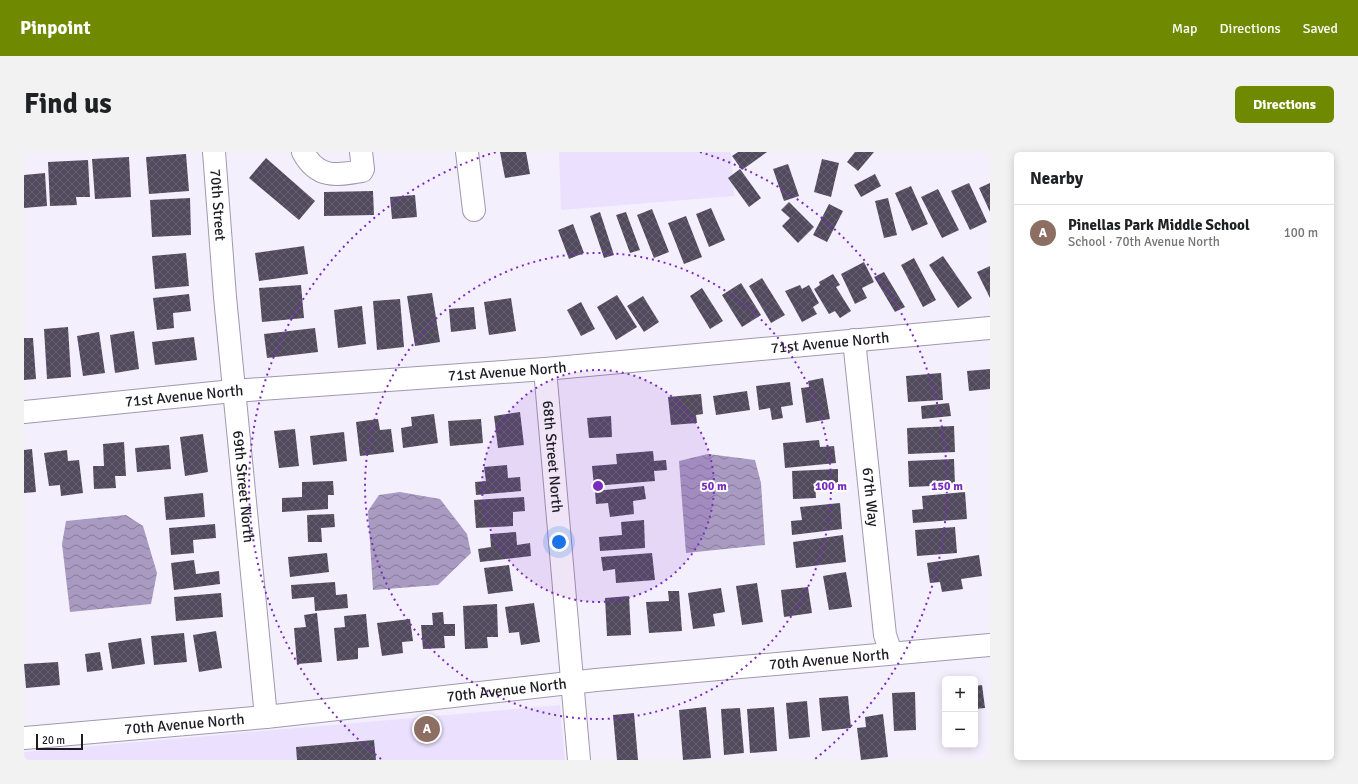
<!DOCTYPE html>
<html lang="en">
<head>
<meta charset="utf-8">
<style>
  body { margin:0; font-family:Signika,sans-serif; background:#f2f2f2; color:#202124 }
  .controls { position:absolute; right:12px; bottom:12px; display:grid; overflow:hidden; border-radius:6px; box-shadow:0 2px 10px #0003 }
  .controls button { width:36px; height:36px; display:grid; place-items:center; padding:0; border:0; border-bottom:1px solid #e0e0e0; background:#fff; color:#202124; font:20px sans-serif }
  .scale { position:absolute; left:12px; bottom:10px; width:47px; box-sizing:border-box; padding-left:4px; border:2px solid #1f1c24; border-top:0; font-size:11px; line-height:14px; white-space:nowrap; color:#1f1c24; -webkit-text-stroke:3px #fff; paint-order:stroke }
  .you { position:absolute; left:535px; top:390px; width:14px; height:14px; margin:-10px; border:3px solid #fff; border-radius:50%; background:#1a73e8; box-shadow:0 0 0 6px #1a73e833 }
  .badge { display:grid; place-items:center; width:26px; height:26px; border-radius:50%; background:#708a00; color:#fff; font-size:13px; font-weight:700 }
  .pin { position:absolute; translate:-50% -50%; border:2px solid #fff; box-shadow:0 1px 4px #0006 }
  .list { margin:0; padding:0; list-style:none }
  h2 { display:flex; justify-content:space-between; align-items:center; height:52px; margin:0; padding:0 16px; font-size:17px }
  h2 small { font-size:13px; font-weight:400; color:#757577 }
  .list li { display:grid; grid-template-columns:26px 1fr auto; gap:12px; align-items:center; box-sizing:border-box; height:56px; padding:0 16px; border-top:1px solid #e0e0e0 }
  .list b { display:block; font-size:15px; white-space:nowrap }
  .list p { margin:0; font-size:13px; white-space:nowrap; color:#757577 }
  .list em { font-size:13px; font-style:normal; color:#757577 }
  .map { position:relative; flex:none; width:966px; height:608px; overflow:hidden; border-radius:6px }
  header { display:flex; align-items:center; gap:24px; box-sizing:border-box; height:56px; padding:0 20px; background:#708a00; color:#fff }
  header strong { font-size:19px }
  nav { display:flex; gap:22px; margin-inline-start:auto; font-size:14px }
  .intro { display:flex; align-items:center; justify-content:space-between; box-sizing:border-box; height:96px; padding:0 24px }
  h1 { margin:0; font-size:28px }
  .button { padding:10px 18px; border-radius:6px; background:#708a00; color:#fff; font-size:14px; font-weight:700 }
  main { display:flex; gap:24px; padding:0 24px }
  aside { flex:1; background:#fff; border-radius:6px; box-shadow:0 2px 10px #0003 }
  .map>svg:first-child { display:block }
  .built { fill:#ebe0fe }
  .water { fill:url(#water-waves) }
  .building { fill:url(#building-cross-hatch) }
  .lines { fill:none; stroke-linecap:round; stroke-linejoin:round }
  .minor-casing { stroke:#a099ae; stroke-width:24 }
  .minor { stroke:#fff; stroke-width:22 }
  .ring { fill:none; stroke:#7b2cbf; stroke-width:2; stroke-dasharray:2 4 }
  .labels { text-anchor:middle; stroke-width:4; stroke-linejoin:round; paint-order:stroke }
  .street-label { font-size:15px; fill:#1f1c24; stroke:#fff }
  .centre { fill:#7b2cbf; stroke:#fff; stroke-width:2 }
  .ring-label { font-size:12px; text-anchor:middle; font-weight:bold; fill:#7b2cbf; stroke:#fff; stroke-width:4; stroke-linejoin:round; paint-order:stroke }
</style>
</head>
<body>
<header>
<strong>Pinpoint</strong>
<nav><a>Map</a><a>Directions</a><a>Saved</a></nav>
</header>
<div class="intro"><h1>Find us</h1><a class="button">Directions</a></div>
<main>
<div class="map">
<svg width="966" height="608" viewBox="0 0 966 608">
  <defs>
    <pattern id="water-waves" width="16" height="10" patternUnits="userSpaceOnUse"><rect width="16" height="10" fill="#a89ac0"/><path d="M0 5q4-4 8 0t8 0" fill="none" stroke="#887d9c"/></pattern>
    <pattern id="building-cross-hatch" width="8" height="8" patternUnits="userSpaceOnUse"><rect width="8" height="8" fill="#514a5d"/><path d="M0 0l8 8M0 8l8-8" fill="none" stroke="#666170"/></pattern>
  </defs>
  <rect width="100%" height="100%" fill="#f4effd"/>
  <path class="built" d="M535,0H707L710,44L537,58Z
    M536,553L541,608H0V600Z"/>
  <path class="water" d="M684,302L731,308L737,331L741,393L662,401L655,309Z
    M376,340L416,347L443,382L447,401L414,433L349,438L344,359L355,343Z
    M102,363L119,374L133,421L127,452L46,460L38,392L42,369Z"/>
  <path class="building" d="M476,0H502L506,22L481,26Z
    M714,0H743L718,18L708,4Z
    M831,0H850L834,19L823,10Z
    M162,2L165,39L125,42L122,5Z
    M105,5L107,45L71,47L68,7Z
    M242,6L291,49L275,68L225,26Z
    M798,7L815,11L807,45L790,40Z
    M64,8L66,45H52L53,53L26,54L24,10Z
    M764,12L775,44L760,49L749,17Z
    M716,17L737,46L725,55L704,26Z
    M21,21L23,54L0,56V23Z
    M851,22L857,34L837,45L830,33Z
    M945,31L963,70L946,78L927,39Z
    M966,31V60L955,36Z
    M887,34L904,72L888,79L871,41Z
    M914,37L935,78L918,86L897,45Z
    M349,39L350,63L300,64V40Z
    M391,43L393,65L368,67L366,45Z
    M166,46L167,83L128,85L126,48Z
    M864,46L873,83L860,86L851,49Z
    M765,50L790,75L774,91L758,74L766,66L757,58Z
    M805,52L819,59L803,90L789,83Z
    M687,56L701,88L685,95L672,62Z
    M628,57L645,100L630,106L613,63Z
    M576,60L590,103L580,106L566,64Z
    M602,60L616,98L606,101L592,63Z
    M662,64L678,105L660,112L644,71Z
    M549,72L560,101L545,107L534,78Z
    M280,94L284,122L235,129L231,101Z
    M162,101L165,134L131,137L128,104Z
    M919,104L948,146L934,156L905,113Z
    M890,106L912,148L899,155L877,113Z
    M840,110L850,130L838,136L843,146L831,152L817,122Z
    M966,114V146L953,120Z
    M860,120L881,155L871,160L850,125Z
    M809,122L816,133L812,135L827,159L816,166L811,159L805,162L790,137L796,133L795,130Z
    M738,126L761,163L747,171L725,134Z
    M717,131L737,163L718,175L698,143Z
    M277,133L280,166L238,170L235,136Z
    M776,133L778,137L785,133L795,151L789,155L793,162L778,170L761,139Z
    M678,136L699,169L686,177L666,144Z
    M408,141L416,190L391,194L383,144Z
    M165,142L167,159L149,161L150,176L133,178L129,146Z
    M593,143L613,175L592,188L573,155Z
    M619,144L635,170L620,180L603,154Z
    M487,146L492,179L465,183L460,150Z
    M376,147L380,195L353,198L349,149Z
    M557,150L571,177L557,184L543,158Z
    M338,154L342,192L314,196L310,158Z
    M450,155L452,177L427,180L425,157Z
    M44,175L47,225L23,227L20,177Z
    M291,176L294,200L243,206L240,182Z
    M110,179L115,217L91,221L86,183Z
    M75,180L81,221L59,224L53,184Z
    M170,185L173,208L131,213L128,190Z
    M0,186H9L12,227L0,228Z
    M966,217V237L945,239L943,219Z
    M917,221L919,248L884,250L882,224Z
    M799,226L806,267L782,271L777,236L785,235L784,229Z
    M766,230L769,253L757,255L759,266L748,268L746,256L735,258L732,234Z
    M723,239L726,258L692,263L689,244Z
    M677,242L679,262L672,263L673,271L647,273L644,245Z
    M925,251L927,264L898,267L897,254Z
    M496,260L500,293L474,296L470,264Z
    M410,262L414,291L379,296L377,276L388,274L387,265Z
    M587,264L588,285L565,286L563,266Z
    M354,267L356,278L367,277L370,300L336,304L332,270Z
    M457,267L459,291L426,294L424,269Z
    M930,274L931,300L884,302L883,276Z
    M271,277L275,314L255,316L250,279Z
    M320,280L323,309L289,313L286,284Z
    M179,282L184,320L161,324L156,285Z
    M795,288L796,295L810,294L812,311L761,316L759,291Z
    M100,290L102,324H91L92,336L70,337L69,314H80L79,292Z
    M145,293L147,317L113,320L111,296Z
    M8,297L12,340L0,341V298Z
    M43,298L44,309L55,308L59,341L37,344L36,333L25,334L20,301Z
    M629,299L630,309L642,308L643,318L630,319L631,329L570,334L568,314L593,312L592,302Z
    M930,307L931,333L885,335L884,309Z
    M483,313L484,326L496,325L497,339L452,343L451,330L462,329L460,315Z
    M814,317V331L791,332L792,346L769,347L768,319Z
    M309,329L310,343H304V357L258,360V346L278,345V330Z
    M620,334L622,347L609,349L610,362L586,365L584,351L572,352L571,339Z
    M941,340L943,367L889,371L888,358L899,357L898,344Z
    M179,341L181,365L142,368L140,345Z
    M500,345L501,359L489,360V374L452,376L450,348Z
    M816,351L818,377L768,383L767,369L778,368L776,355Z
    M310,362L311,375L297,376L298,390H284L283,363Z
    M620,368L621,396L576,399L575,385L598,383L597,370Z
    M191,372L192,386L169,388L170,401L147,403L145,376Z
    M931,375L933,401L893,404L891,378Z
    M492,380L493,393L506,391L507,404L456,410L454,397L467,395L466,382Z
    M819,383L822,410L772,416L769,390Z
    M303,401L305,420L266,425L264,405Z
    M628,401L631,428L592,431L591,417L579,419L577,405Z
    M955,403L958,424L937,427L939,437L918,440L916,430L906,431L903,411Z
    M170,408L172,422L195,419L196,432L150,438L147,411Z
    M485,413L489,439L464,442L460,416Z
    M822,420L828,455L805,458L799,424Z
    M311,430L312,443L323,442L324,456L291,459L290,445L268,447L267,433Z
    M733,431L739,470L718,473L712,434Z
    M784,435L788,461L760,465L757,438Z
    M697,436L701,460L689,462L691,474L669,477L664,441Z
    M644,439H655L658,479L625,481L622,450L645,449Z
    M197,441L199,465L152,469L150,445Z
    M605,444L607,483L583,484L581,446Z
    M510,451L516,490L497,493L495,480L485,481L481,455Z
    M473,452L474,485H463L464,496L441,497L439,454Z
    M419,460L420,472H431V484H420L421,496L399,497L397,473H409L408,461Z
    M293,461L298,510L273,512L270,476L282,475L280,463Z
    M342,462L345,495L334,496V507L313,509L310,476L321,475L320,464Z
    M386,467L389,489L378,490L379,501L358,504L353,471Z
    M192,479L198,516L175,520L169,483Z
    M160,481L163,510L130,513L127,484Z
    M117,486L121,512L88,517L84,491Z
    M76,500L79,518L63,520L61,502Z
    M34,510L36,533L2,536L0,512Z
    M958,533L961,556L951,557V534Z
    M891,540L892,578L870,579L868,541Z
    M824,544L827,576L798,579L795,546Z
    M783,549L786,585L765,587L762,551Z
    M682,555L687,606L659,608L655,558Z
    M750,555L753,599L726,601L723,557Z
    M716,556L720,601L700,603L697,557Z
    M610,561L614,608H593L589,563Z
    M859,562L864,605L837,608L833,576L842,575L841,565Z
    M350,588L352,608H273L272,595Z"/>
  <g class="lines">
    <g class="minor-casing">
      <g id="minor">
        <path id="s1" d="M190,0L201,145L242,565"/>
        <path d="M279,0C293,26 311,24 338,19L339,17L337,0"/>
        <path d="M443,0L450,58"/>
        <path id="s2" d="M830,188L861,483L867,501"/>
        <path id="s3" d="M521,217L555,608"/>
        <path id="s4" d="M0,260L209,239L521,217L966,176"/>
        <path id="s5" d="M0,586L242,565L572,528L966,493"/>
      </g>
    </g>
    <use href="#minor" class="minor"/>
  </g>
  <circle cx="574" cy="334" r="116" fill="#7b2cbf" fill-opacity=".12"/>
  <g class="ring">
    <circle cx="574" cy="334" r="116"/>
    <circle cx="574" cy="334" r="233"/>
    <path d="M357 607A349 349 0 0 1 472 0M676 0A349 349 0 0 1 791 607"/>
  </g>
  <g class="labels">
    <g class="street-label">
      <text dy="5" stroke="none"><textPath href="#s1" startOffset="53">70th Street</textPath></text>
      <text dy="5" stroke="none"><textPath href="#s4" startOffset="809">71st Avenue North</textPath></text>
      <text dy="5" stroke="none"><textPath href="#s4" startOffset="485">71st Avenue North</textPath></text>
      <text dy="5" stroke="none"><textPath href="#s4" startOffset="161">71st Avenue North</textPath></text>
      <text dy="5" stroke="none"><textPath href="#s3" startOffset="88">68th Street North</textPath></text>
      <text dy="5" stroke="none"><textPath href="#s1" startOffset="336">69th Street North</textPath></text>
      <text dy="5" stroke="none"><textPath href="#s2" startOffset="158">67th Way</textPath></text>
      <text dy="5" stroke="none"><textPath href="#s5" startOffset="809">70th Avenue North</textPath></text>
      <text dy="5" stroke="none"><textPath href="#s5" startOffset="485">70th Avenue North</textPath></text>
      <text dy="5" stroke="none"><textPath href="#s5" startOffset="161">70th Avenue North</textPath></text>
    </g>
  </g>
  <circle cx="574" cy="334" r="6" class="centre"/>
  <g class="ring-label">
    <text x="690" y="338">50 m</text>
    <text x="807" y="338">100 m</text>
    <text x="923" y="338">150 m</text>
  </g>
</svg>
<div class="controls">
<button>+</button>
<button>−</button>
</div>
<div class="scale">20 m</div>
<div class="you"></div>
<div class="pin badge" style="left:403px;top:577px;background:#8d6e63">A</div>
</div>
<aside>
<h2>Nearby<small></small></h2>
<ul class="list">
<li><span class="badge" style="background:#8d6e63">A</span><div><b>Pinellas Park Middle School</b><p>School · 70th Avenue North</p></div><em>100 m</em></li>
</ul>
</aside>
</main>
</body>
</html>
